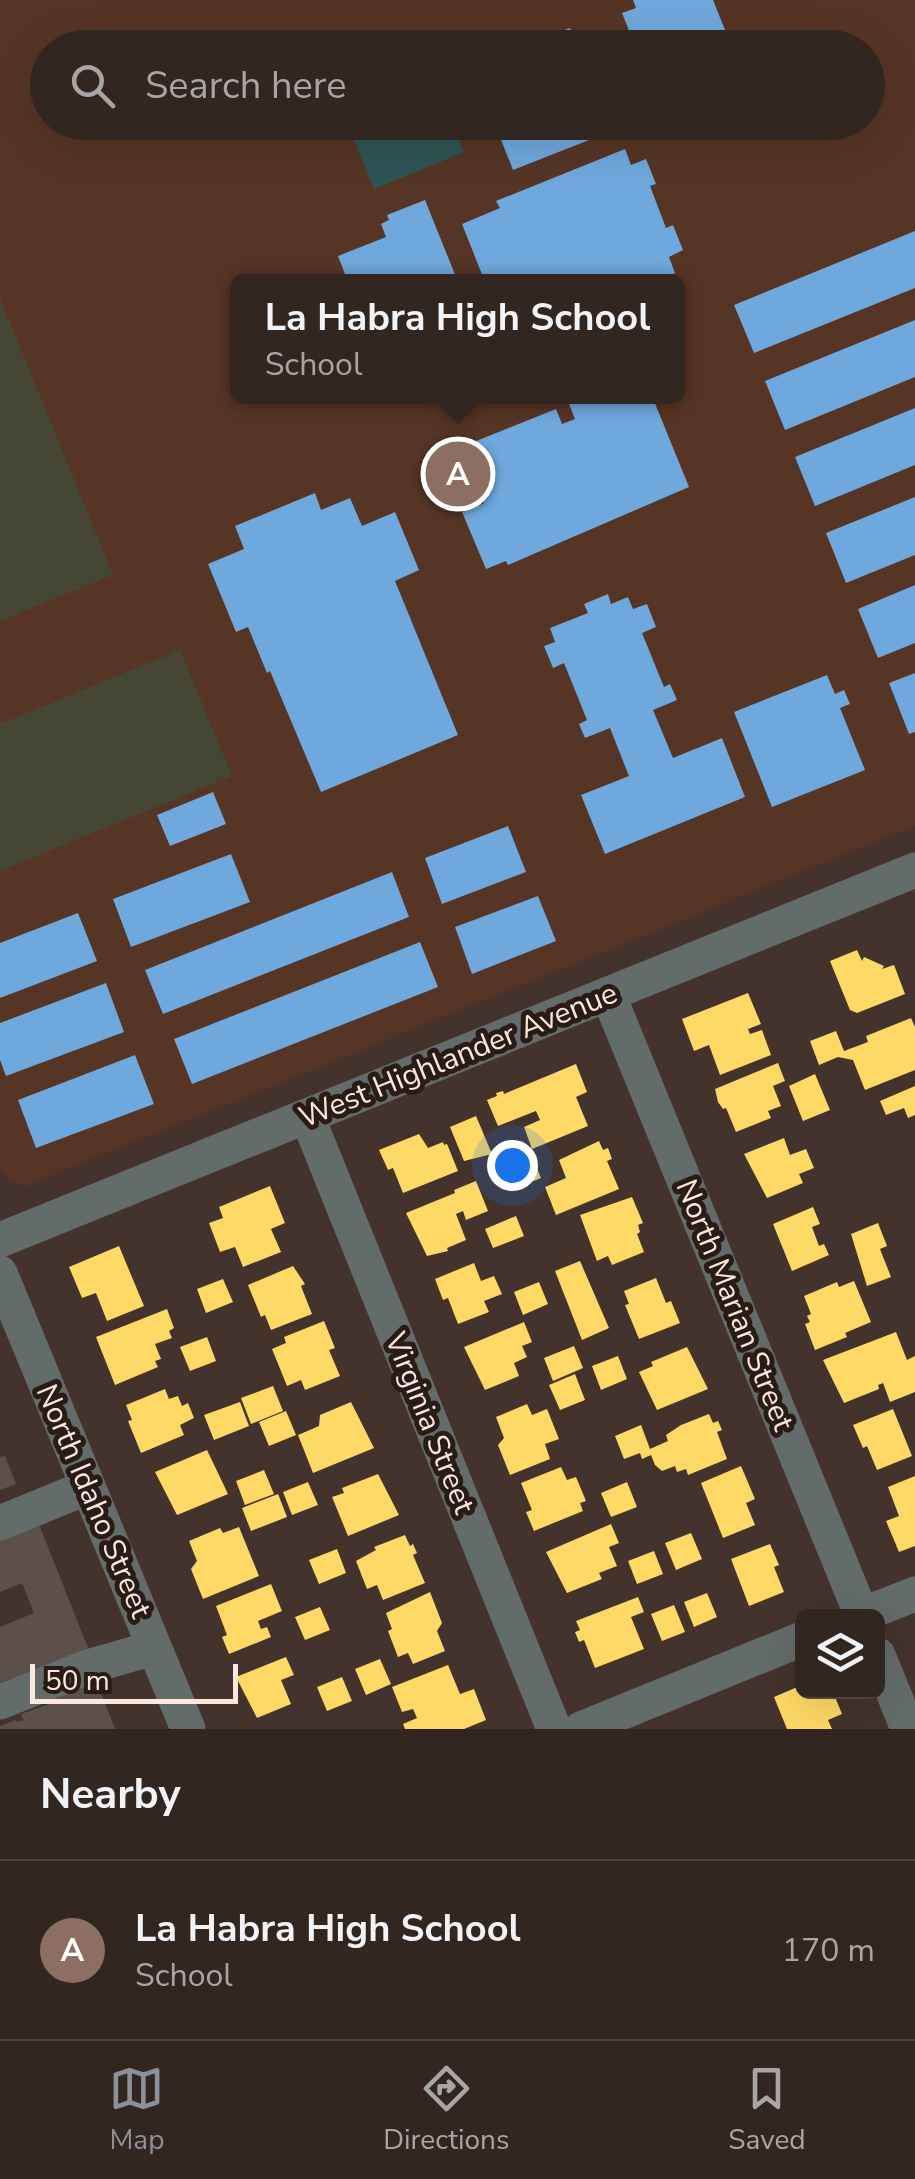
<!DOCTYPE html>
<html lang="en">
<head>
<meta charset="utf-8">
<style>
  body { margin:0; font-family:"Nunito Sans",sans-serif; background:#3d322e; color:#f1f3f6 }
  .controls { position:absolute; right:30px; bottom:30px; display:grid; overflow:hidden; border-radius:15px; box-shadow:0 10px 40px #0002 }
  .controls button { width:90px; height:90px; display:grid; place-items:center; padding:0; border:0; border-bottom:2px solid #4d433f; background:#322621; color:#f1f3f6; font:50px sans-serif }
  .scale { position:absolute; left:30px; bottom:25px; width:208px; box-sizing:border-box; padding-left:10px; border:5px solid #fbe7de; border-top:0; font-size:28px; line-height:35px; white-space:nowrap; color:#fbe7de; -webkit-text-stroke:8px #291b15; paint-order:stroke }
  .you { position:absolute; left:512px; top:1165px; width:35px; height:35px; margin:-25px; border:8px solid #fff; border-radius:50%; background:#1a73e8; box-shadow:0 0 0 15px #1a73e833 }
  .badge { display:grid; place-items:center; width:65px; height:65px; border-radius:50%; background:#8c9099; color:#fff; font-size:32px; font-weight:700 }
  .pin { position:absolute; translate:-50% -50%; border:5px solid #fff; box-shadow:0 2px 10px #0006 }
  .popup { position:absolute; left:230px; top:274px; width:455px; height:130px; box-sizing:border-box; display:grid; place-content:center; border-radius:15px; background:#322621; filter:drop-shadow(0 2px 8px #0005); font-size:32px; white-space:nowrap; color:#a8a5a5 }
  .popup b { font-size:38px; color:#f1f3f6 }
  .popup::after { content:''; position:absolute; left:50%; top:100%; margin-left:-20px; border:20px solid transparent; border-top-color:#322621 }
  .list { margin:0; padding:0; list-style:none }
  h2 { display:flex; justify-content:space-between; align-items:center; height:130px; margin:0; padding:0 40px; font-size:42px }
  h2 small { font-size:32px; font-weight:400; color:#a8a5a5 }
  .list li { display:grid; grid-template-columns:65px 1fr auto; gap:30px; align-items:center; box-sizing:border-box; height:180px; padding:0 40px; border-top:2px solid #4d433f }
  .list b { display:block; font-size:38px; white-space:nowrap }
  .list p { margin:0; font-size:32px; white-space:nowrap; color:#a8a5a5 }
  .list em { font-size:32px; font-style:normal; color:#a8a5a5 }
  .icon { flex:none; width:55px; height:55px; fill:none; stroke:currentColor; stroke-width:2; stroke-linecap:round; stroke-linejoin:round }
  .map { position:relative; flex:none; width:915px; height:1729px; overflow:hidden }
  .search { position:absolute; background:#322621; box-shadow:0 10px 40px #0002; left:30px; right:30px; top:30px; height:110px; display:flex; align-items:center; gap:25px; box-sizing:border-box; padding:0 35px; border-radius:55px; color:#a8a5a5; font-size:38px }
  .sheet { height:310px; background:#322621 }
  nav { display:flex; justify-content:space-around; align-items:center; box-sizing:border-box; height:140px; border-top:2px solid #4d433f; background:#322621; font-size:28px; color:#a8a5a5 }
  nav a { display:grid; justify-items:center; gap:5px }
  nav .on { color:#8c9099 }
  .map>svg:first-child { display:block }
  .built { fill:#563525; fill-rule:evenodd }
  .green { fill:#454734 }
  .water { fill:#2f5455 }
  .homes { fill:#ffd966 }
  .schools { fill:#6fa8dc }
  .building { fill:#5d504a }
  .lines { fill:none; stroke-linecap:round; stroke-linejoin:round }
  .minor { stroke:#636c6a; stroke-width:35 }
  .labels { text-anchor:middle; stroke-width:10; stroke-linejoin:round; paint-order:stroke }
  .street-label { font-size:30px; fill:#fbe7de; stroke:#291b15 }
</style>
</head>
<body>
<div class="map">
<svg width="915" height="1729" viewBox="0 0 915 1729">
  <rect width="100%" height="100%" fill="#43332c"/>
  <path class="built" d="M0,0H915V826L26,1186L9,1182L0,1166ZM48,48H868V122H48ZM238,282H678V396H238Z"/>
  <path class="green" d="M0,298L113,575L0,621Z
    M180,650L232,776L0,871V724Z"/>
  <path class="water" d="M406,123H452L464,152L374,189L347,123Z"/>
  <path class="homes" d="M857,950L862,961L864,957L884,966L882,969L894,965L905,994L857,1013L850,1010L830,961Z
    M748,993L761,1024L748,1029L750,1034L762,1030L771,1055L720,1075L709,1045L694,1051L682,1019Z
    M911,1018L915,1027V1070L865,1090L853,1060L838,1057L819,1065L810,1041L836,1031L844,1051L868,1042L866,1036Z
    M778,1063L785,1081L773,1086L781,1106L768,1111L771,1118L736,1132L726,1108L723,1109L718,1102L715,1089Z
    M576,1064L587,1092L576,1097L588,1126L532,1149L524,1127L540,1120L536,1111L498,1126L487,1100L497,1096L496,1093L503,1091L504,1094Z
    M815,1074L830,1110L803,1121L789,1086Z
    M915,1086V1115L908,1118L904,1108L886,1115L880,1101Z
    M476,1116L492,1154L464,1161L450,1127Z
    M419,1134L428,1148L443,1142L444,1145L447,1144L458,1171L403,1193L393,1168L388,1170L379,1150Z
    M784,1138L790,1155L806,1149L814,1168L799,1174L803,1183L767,1198L744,1154Z
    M599,1141L603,1150L608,1148L612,1159L607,1161L619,1189L556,1215L545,1187L566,1178L559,1160Z
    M531,1154L541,1178L514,1189L504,1165Z
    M476,1181L488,1211L466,1220L463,1211L456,1214L466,1240L447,1248L448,1251L427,1256L406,1213L455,1193L454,1190Z
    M270,1186L285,1223L271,1229L281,1252L243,1267L235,1247L220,1252L209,1223L223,1218L219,1207Z
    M632,1197L643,1223L638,1225L640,1232L637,1234L644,1252L612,1265L608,1256L597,1261L580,1215Z
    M813,1207L820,1224L812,1227L819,1246L824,1244L829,1255L792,1271L773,1224Z
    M516,1216L524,1236L493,1248L485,1229Z
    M878,1223L887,1246L880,1249L891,1277L867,1286L851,1234Z
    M119,1246L144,1306L107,1321L96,1293L82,1298L69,1267Z
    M580,1261L609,1328L582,1340L555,1271Z
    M474,1263L481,1281L494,1276L502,1294L484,1301L489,1312L458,1324L448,1298L443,1300L435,1279Z
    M293,1266L305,1284L301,1286L312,1314L271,1330L265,1315L261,1317L248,1285Z
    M656,1278L666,1303L671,1301L680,1323L639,1339L625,1305L629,1304L624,1291Z
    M223,1279L233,1302L206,1313L197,1289Z
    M854,1281L871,1322L845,1333L847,1337L815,1350L805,1324L810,1322L807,1316L811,1314L804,1296L837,1282L839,1287Z
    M539,1282L548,1304L523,1315L514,1292Z
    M167,1309L174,1328L169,1331L172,1338L155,1344L161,1359L155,1361L158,1367L115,1385L96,1337Z
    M324,1321L335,1348L329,1350L340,1376L305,1390L301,1380L287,1386L272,1349L286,1343L284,1337Z
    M524,1322L532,1342L522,1346L527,1357L514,1363L519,1376L485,1390L464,1347Z
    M896,1332L907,1360L915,1356V1392L890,1402L883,1383L878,1385L879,1389L844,1403L823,1360Z
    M207,1337L216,1361L190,1371L180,1347Z
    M574,1346L583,1368L553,1381L544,1358Z
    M687,1347L708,1389L657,1410L639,1372L653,1366L651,1362Z
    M618,1356L627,1379L601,1390L592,1366Z
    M575,1374L585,1400L560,1410L549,1385Z
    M273,1386L283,1411L251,1424L241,1398Z
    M165,1389L169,1399L178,1396L182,1406L188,1403L194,1418L180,1425L184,1435L141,1453L128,1421L132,1420L126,1405Z
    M240,1402L249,1426L214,1440L204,1415Z
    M351,1402L374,1448L313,1473L298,1435L319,1426L320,1415Z
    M527,1404L532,1415L547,1409L559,1439L545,1444L550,1459L510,1475L498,1445L504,1438L496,1417Z
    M893,1409L912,1456L877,1470L867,1446L863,1448L853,1425Z
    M286,1411L296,1435L269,1446L259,1422Z
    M709,1414L713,1423L718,1421L722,1430L717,1432L727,1459L688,1475L686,1469L677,1472L675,1466L662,1471L655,1465L651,1455L642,1459L640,1453L624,1459L615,1436L641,1425L650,1449L668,1441L666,1435L681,1425Z
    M207,1450L228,1494L177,1515L155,1472Z
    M741,1466L755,1499L746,1503L755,1525L723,1538L701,1483Z
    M561,1467L567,1480L576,1477L586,1501L580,1503L583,1511L534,1531L526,1512L532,1510L521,1483Z
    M264,1470L274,1494L245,1505L236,1481Z
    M378,1474L399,1515L348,1536L332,1497L344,1493L342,1488Z
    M915,1476V1546L899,1552L886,1521L899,1516L888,1487Z
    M308,1482L318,1505L292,1515L283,1492Z
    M627,1482L637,1507L611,1517L601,1493Z
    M278,1494L287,1517L251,1531L242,1508Z
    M611,1524L619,1543L609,1547L617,1566L599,1573L602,1579L567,1593L546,1552Z
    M239,1527L259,1576L203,1599L191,1569L197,1561L189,1541L220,1528L223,1533Z
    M691,1533L702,1559L676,1570L665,1543Z
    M405,1535L410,1546L413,1544L417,1553L413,1555L425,1583L383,1600L377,1585L367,1589L356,1561L376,1550L374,1547Z
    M770,1544L779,1565L774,1567L784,1592L749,1606L731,1559Z
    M337,1549L346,1573L319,1584L309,1560Z
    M654,1551L663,1574L637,1584L628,1561Z
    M271,1584L282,1611L258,1621L261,1629L267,1627L271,1637L229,1654L222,1637L227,1635L216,1606Z
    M430,1592L442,1623L437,1631L445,1651L413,1664L408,1653L398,1657L388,1631L392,1629L386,1613Z
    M707,1593L717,1617L694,1627L684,1602Z
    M638,1597L644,1612L631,1617L644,1649L595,1668L584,1640L579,1642L575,1632L580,1630L576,1621Z
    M674,1605L685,1632L662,1641L651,1614Z
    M320,1607L330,1630L305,1640L295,1617Z
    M286,1657L294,1675L281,1680L291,1704L257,1718L236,1677Z
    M380,1659L391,1684L366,1695L355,1669Z
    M448,1665L460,1694L474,1689L486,1720L464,1729H405L403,1724L417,1718L413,1709L402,1712L392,1687Z
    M342,1677L352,1701L327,1711L317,1687Z
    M802,1685V1692H833L842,1714L828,1720L832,1729H787L774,1697Z"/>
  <path class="schools" d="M633,0H713L729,40L710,48H636L622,13L636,8Z
    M570,28L578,48H520V47Z
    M494,122H608L612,131L513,170Z
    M625,149L631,165L646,159L656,184L650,186L666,228L673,225L683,250L669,257L675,273L654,282H485L462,224L500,208L496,201Z
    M425,200L458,282H348L338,256L386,237L381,224L389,220L387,215Z
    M915,231V288L754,353L734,305Z
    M915,320V377L785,430L765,381Z
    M566,396H652L689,487L508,565L506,561L486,569L462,512L484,503L461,447L556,409L562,424L575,419Z
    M915,408V465L815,506L795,457Z
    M315,493L321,510L350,498L362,526L395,512L419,570L395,581L458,735L321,792L270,671L267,673L248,627L236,632L208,564L244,549L235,526Z
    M915,497V555L846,583L826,533Z
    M915,585V643L878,658L858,609Z
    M608,594L611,604L628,597L633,609L647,604L656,627L642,633L664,687L670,684L677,700L653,710L673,758L722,738L745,797L605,854L581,795L629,776L610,728L585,738L579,724L587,720L564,663L553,668L544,646L555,642L550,628L588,613L584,604Z
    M915,673V732L909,734L889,683Z
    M827,675L835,694L844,690L850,704L840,708L865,770L772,807L734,712Z
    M213,792L226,824L170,846L157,815Z
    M508,826L526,872L442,904L425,858Z
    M231,854L250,902L131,947L113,899Z
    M392,872L409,917L163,1014L145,970Z
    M538,896L556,941L472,974L455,927Z
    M78,913L97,961L0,998V943Z
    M420,942L438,987L192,1084L174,1039Z
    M106,983L124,1032L6,1076L0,1060V1023Z
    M135,1055L154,1104L36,1148L18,1100Z"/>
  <path class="building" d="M5,1456L16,1484L0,1490V1457Z
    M38,1522L88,1648L0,1683V1627L34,1613L22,1583L0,1592V1537Z
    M88,1678L95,1695L101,1693L115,1729H0V1726L15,1720L16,1722L24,1720L21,1714L55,1702L51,1692Z"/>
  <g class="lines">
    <path class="minor" d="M608,994L862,1616
      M307,1116L554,1729
      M0,1240L915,870
      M0,1273L188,1729
      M0,1523L88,1487
      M859,1616L915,1594
      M878,1655L908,1729
      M0,1702L87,1667L154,1648
      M581,1729L802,1639"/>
  </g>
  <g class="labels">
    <g class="street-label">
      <text transform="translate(458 1055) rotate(-22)" y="10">West Highlander Avenue</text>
      <text transform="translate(735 1305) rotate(68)" y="10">North Marian Street</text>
      <text transform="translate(430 1423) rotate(68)" y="10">Virginia Street</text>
      <text transform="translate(94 1501) rotate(67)" y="10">North Idaho Street</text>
    </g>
  </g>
</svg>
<div class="controls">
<button><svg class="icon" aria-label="layers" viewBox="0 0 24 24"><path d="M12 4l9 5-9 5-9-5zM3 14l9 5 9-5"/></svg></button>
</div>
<div class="scale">50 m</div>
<div class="you"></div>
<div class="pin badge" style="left:458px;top:474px;background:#8d6e63">A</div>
<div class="popup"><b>La Habra High School</b>School</div>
<div class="search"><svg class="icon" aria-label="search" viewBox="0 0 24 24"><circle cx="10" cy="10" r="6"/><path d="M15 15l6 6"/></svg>Search here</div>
</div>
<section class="sheet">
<h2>Nearby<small></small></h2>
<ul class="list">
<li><span class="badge" style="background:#8d6e63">A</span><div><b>La Habra High School</b><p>School</p></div><em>170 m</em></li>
</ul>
</section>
<nav>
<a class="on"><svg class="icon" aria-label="map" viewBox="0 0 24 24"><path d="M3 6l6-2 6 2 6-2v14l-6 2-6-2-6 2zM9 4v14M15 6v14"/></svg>Map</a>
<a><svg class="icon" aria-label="directions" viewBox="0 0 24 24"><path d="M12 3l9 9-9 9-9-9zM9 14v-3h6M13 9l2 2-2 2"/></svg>Directions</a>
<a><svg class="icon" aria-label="saved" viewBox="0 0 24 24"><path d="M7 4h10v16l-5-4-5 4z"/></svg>Saved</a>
</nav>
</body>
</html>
